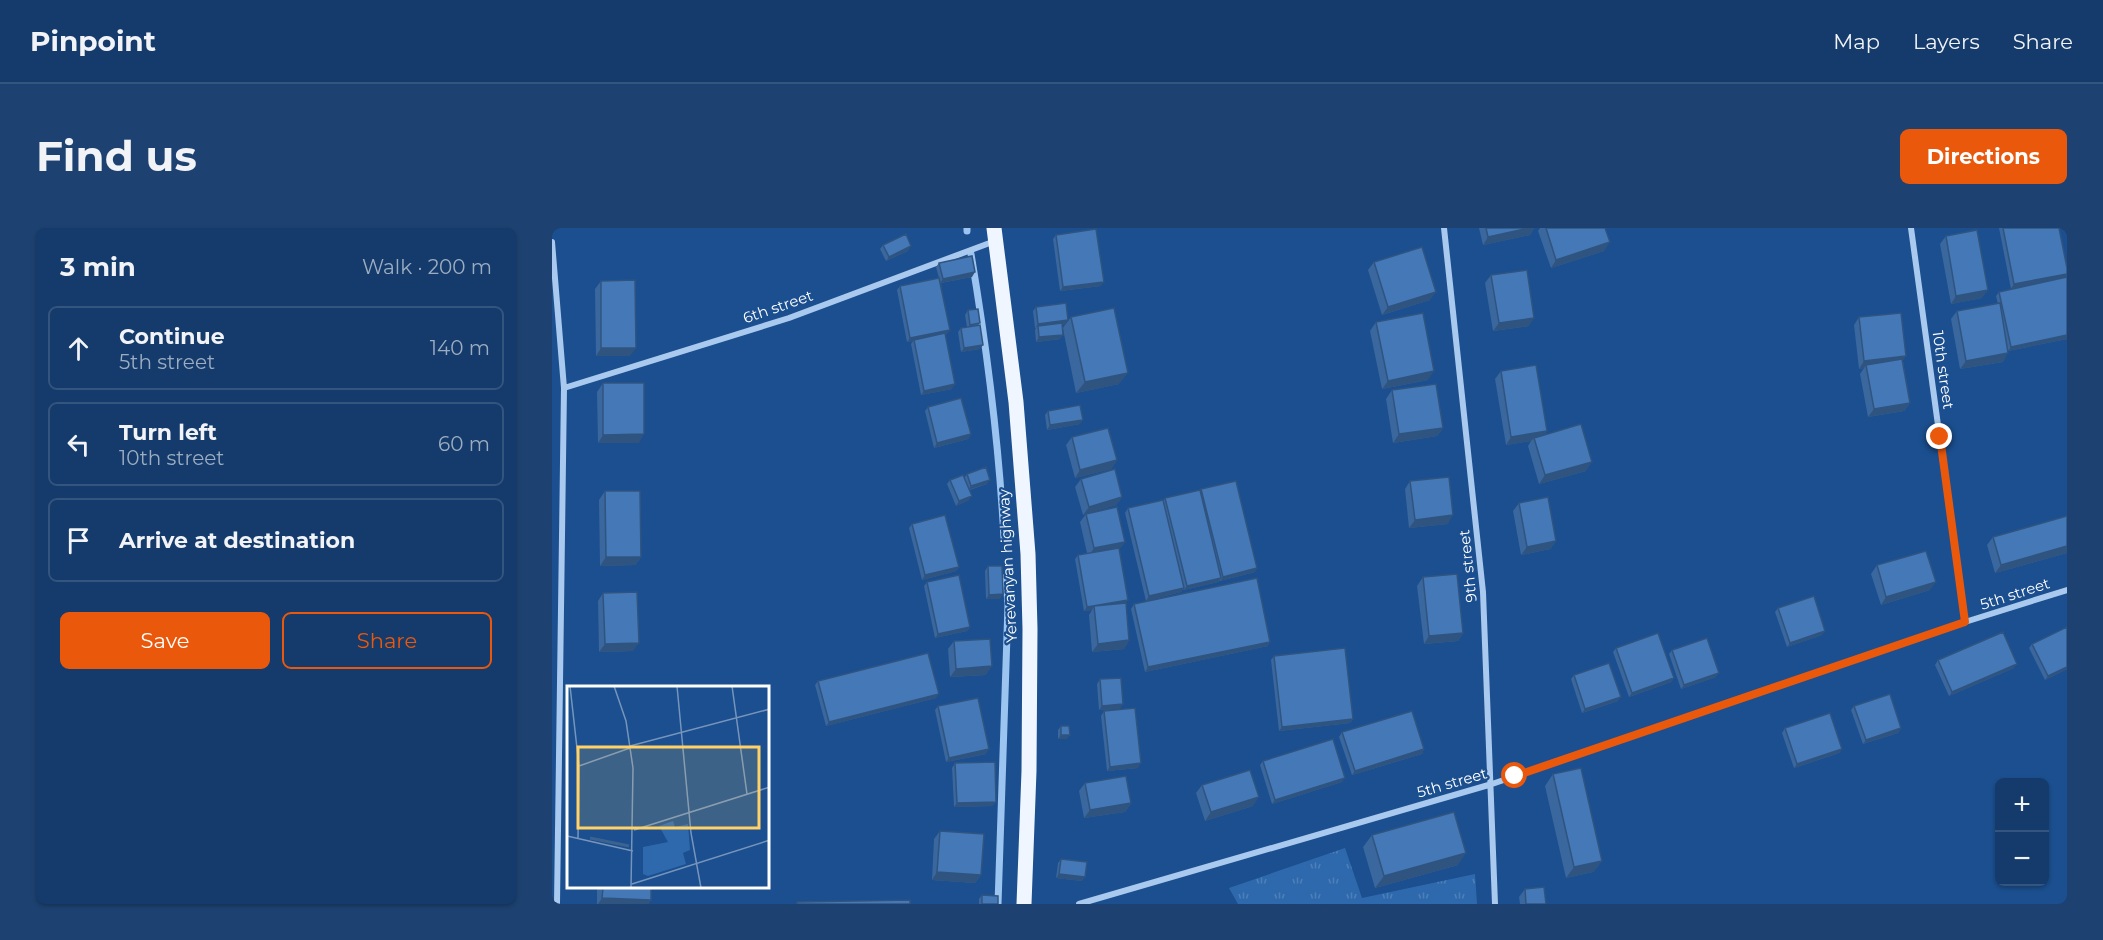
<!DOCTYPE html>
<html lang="en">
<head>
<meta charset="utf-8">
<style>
  body { margin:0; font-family:Montserrat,sans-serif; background:#1d4271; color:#f1f3f6 }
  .controls { position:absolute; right:18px; bottom:18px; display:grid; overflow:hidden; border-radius:9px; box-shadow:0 2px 4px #0004 }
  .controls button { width:54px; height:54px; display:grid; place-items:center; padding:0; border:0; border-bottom:2px solid #33557e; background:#143b6b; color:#f1f3f6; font:30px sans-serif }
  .stop { position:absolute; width:18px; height:18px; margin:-14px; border:4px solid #ea580c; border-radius:50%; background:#fff }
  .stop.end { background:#ea580c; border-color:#fff; box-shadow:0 2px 6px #0008 }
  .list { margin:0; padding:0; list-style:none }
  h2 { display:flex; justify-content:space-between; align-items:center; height:78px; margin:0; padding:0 24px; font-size:26px }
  h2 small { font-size:20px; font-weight:400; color:#9dadc1 }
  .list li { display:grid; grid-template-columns:39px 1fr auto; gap:18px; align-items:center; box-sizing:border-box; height:84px; margin:0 12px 12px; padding:0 12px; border:2px solid #33557e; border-radius:9px }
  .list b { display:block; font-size:22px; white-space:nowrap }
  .list p { margin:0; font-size:20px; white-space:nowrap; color:#9dadc1 }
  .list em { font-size:20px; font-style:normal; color:#9dadc1 }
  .actions { display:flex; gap:12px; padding:18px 24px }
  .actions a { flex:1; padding:14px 0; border:2px solid #ea580c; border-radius:9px; text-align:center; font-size:21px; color:#ea580c }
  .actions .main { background:#ea580c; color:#fff }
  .icon { flex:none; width:33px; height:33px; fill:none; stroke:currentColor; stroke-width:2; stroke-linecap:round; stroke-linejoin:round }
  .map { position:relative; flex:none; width:1515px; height:676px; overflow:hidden; border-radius:9px }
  header { display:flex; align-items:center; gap:36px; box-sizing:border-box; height:84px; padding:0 30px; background:#143b6b; border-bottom:2px solid #33557e }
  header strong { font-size:28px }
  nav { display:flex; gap:33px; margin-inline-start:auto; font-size:21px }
  .intro { display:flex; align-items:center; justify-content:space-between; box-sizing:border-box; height:144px; padding:0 36px }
  h1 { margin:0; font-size:42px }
  .button { padding:15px 27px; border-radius:9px; background:#ea580c; color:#fff; font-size:21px; font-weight:700 }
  main { display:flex; gap:36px; padding:0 36px }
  aside { flex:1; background:#143b6b; border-radius:9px; box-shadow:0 2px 4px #0004 }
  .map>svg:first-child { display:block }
  .grass { fill:url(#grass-tufts) }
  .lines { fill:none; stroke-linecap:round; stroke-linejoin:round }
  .stream { stroke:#9cc4f0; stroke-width:7 }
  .street { stroke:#a9c9ee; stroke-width:6 }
  .primary { stroke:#f0f6ff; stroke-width:15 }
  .wall { fill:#3a679d }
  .shaded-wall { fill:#305480 }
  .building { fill:#4478b7; stroke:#305480; stroke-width:1.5 }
  .route { stroke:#ea580c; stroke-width:8 }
  .labels { text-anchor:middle; stroke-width:4.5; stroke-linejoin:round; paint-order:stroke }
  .street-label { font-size:15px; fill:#fff; stroke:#1b4f8f }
  .inset-river { fill:none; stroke:#3c6290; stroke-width:3 }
  .inset-road { fill:none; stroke:#7695bc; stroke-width:1.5 }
  .view { fill:#ffd166; fill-opacity:0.15; stroke:#ffd166; stroke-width:3 }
  .inset-edge { fill:none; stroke:#fff; stroke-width:3 }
</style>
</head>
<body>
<header>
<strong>Pinpoint</strong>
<nav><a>Map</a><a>Layers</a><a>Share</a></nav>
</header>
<div class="intro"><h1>Find us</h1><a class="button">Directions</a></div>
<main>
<aside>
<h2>3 min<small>Walk · 200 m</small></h2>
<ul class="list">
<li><svg class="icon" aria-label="ahead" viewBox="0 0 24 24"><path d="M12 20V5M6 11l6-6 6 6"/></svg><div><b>Continue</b><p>5th street</p></div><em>140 m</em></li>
<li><svg class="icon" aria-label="left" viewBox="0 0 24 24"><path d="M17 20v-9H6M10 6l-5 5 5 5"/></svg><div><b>Turn left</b><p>10th street</p></div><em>60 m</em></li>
<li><svg class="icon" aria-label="arrive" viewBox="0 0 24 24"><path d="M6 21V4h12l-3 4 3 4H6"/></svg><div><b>Arrive at destination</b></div></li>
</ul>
<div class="actions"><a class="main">Save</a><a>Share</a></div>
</aside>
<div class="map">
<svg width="1515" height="676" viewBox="0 0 1515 676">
  <defs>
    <pattern id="grass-tufts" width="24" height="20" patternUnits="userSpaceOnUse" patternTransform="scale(1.5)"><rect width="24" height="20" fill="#2e69ad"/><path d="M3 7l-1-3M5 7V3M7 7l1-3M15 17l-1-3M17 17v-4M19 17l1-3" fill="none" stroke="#4d80b9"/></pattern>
  </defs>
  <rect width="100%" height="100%" fill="#1b4f8f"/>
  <path class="grass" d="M793,620L810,670L923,646L925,676H686L677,660Z"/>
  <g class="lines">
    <path class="stream" d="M415,0V3
      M419,26C435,121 447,216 452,311
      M446,676L456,377L454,349"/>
    <path class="street" d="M892,0L931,364L943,676
      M1359,0L1413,394
      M0,14L12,160L5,676
      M12,160L237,90L443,13
      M527,676L940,556L1413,394L1515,362"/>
    <path class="primary" d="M442,0L464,174L476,326L478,401L477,543L472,676"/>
  </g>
  <path class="wall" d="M927,0H982L978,7L931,17Z
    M988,0H1053L1052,23L999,40L986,3Z
    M1447,0H1507L1515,40V47L1513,50L1515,49V111L1456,123L1451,134L1408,141L1399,91L1405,83L1446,76L1444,68L1447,64L1506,51L1459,61Z
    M504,7L549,58L508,63L501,11Z
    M1394,8L1430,70L1399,76L1388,16Z
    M331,17L356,23L334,33L328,21Z
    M822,34L878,72L830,87L816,42Z
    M387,35L420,49L389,55L395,106H393L400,161L369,167L359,116L361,113L355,114L345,62L348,58L387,50L384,39Z
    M939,47L977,98L941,103L933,55Z
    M49,53L78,128H44L43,61Z
    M484,79L513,97H510V101L519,89L567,156L524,165L511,101L508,111L484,114L483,102L484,100H483L481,83Z
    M416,82L427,97L428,121L409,124L406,104L409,100L415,99L413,87Z
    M1307,89L1351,133L1358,175L1352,183L1316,189L1308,146L1312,140L1307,141L1302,97Z
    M824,94L876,152L830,161L818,103Z
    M949,143L995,203L993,206L1034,243L987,256L976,218L979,213L954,217L943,151Z
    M51,155L87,215H46L45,164Z
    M840,162L891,200L885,208L841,215L834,171Z
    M376,179L419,206L416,211L382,220L373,183Z
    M496,183L528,196L495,202L493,187Z
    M520,209L565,232L559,241L523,250L514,217Z
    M415,246L435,256L418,262L417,272L404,278L395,256L398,252L412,250Z
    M529,251L570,269L564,277L537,285L573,314L567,321L577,412L572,421L540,424L537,387L540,382L532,383L523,331L526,327L535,325L528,294L534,286L531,287L523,259Z
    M858,253L896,296L857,300L853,261Z
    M649,261L703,344L668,353V352L666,354L632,362L631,361L629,364L594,373L573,285L576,280L611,274L613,270L648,263Z
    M53,263L89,329L83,337L48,338L47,272Z
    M967,275L1004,313L998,321L969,327L961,283Z
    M1515,288V325L1443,345L1435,317L1441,309Z
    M360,296L407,339L404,343L370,352L357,300Z
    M1325,337L1378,362L1329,377L1319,346Z
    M436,338L448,371H434L433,343Z
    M871,349L911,405L906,413L872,416L865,358Z
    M375,354L418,399L415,403L383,410L372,358Z
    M51,365L81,423L47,424L46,373Z
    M582,376L716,418L593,444L579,381Z
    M1226,380L1270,407L1235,419L1223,384Z
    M402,413L434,447L398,449L396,421Z
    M1480,416L1515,441L1493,452L1477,420Z
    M1064,420L1122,450L1119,454L1077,469L1061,424Z
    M1120,422L1164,449L1129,461L1117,426Z
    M722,428L801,491L798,495L727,503L719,432Z
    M1386,432L1462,440L1397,468L1383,437Z
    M1022,447L1066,473L1030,485L1019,451Z
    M548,451L568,481L547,482L545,456Z
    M266,453L384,470L274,498L263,457Z
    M386,478L434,526L394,534L383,482Z
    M1302,478L1349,500L1346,505L1311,516L1299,482Z
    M552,483L586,540L555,543L549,488Z
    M509,498L515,511H506V502Z
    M1233,500L1290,521L1287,525L1242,540L1230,505Z
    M790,504L872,521L870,526L800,547L787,509Z
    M711,533L790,554L720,576L708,537Z
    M403,535L441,578L402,579L400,540Z
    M1001,546L1050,633L1041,644L1014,650L993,558Z
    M533,555L579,575L573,584L532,590L527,563Z
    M650,557L701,578L653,593L644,565Z
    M388,603L429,647L423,655L380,652L382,611Z
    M820,607L906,637L823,660L811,619Z
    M509,631L530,653L504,650L506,635Z
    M45,660H99V672L96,676H45Z
    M973,661L994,676H968L967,669Z
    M430,667L446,676H427V671Z"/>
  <path class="shaded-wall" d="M977,0H982L978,7L931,17L936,9Z
    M1058,14L1052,23L999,40L1004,32Z
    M359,18L356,23L334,33L337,29Z
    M423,44L420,49L388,55L391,51Z
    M1515,46L1513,50L1459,61L1462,56Z
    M552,54L549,58L508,63L511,59Z
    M1436,62L1430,70L1399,76L1404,68Z
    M884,64L878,72L830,87L836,79Z
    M982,90L977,98L941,103L947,95Z
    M516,92L513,97L486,100V98L483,100L486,96Z
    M398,102L395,106L362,113V112L361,113L355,114L358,110Z
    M511,107L508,111L484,114L487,109Z
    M1515,107V111L1456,123L1459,119Z
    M431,117L428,121L409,124L412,120Z
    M49,120H84L78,128H44Z
    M1456,125L1451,134L1408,141L1414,133Z
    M1354,128L1348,137H1314L1312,140L1307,141L1312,133Z
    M882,143L876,152L830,161L836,153Z
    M576,145L567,156L524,165L533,154Z
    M403,156L400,161L369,167L372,163Z
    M1358,175L1352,183L1316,189L1322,181Z
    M531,192L528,196L495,202L498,197Z
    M891,200L885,208L841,215L847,206Z
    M995,203L989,212L982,210L979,213L954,217L959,209Z
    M92,206L87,215H46L51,207Z
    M419,206L416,211L382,220L385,215Z
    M565,232L559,241L523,250L528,242Z
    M1040,234L1034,243L987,256L993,247Z
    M438,252L435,256L416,262L419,258Z
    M420,268L417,272L404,278L407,273Z
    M570,269L564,277L531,287L537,279Z
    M901,287L896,296L857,300L863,292Z
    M1004,313L998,321L969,327L975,319Z
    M573,314L567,322L536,329L542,320Z
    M1515,318V325L1443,345L1449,337Z
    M54,329H89L83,337L48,338Z
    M407,339L404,343L370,352L373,347Z
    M705,340L703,344L668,353L671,349Z
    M669,350L666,354L632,362L635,358Z
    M1384,354L1378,362L1329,377L1334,369Z
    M632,360L629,364L594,373L597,368Z
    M451,366L448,371H434L437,367Z
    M576,372L573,376L542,378L540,382L532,383L535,379Z
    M418,399L415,403L383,410L386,406Z
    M1273,403L1270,407L1235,419L1238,415Z
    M911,405L906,413L872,416L877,408Z
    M577,412L572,421L540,424L546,416Z
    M718,414L716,418L593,444L596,439Z
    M87,415L81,423L47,424L53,416Z
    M1465,436L1462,440L1397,468L1400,464Z
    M440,438L434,447L398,449L404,441Z
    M1515,439V441L1493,452L1496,448Z
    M1167,445L1164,449L1129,461L1132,457Z
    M1122,450L1119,454L1077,469L1080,465Z
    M387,466L384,470L274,498L277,494Z
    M1069,469L1066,473L1030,485L1033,481Z
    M571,476L568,481L547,482L550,478Z
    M801,491L798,495L727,503L730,499Z
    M1349,500L1346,505L1311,516L1314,512Z
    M509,507H518L515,511H506Z
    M437,521L434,526L394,534L397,530Z
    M872,521L870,526L800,547L803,543Z
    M1290,521L1287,525L1242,540L1245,536Z
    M589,535L586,540L555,543L558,539Z
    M793,550L790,554L720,576L723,572Z
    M707,569L701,578L653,593L659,584Z
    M444,574L441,578L402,579L405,575Z
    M579,575L573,584L532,590L538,582Z
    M914,625L906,637L823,660L832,648Z
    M1050,633L1041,644L1014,650L1022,639Z
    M385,644L429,647L423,655L380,652Z
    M507,646L533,649L530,653L504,650Z
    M50,670L99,672L96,676H46Z"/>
  <path class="building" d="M934,0H977L936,9Z
    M994,0H1053L1058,14L1004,32Z
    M1451,0H1507L1515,40V46L1462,56Z
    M544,1L552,54L511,59L504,7Z
    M1425,2L1436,62L1404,68L1394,8Z
    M354,6L359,18L337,29L331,17Z
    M870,19L884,64L836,79L822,34Z
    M420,28L423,44L391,51L387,35Z
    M975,42L982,90L947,95L939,47Z
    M1515,49V107L1459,119L1447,64Z
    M387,50L398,102L358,110L348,58Z
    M83,52L84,120H49V53Z
    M514,75L516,92L486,96L484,79Z
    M1448,75L1456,125L1414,133L1405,83Z
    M562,80L576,145L533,154L519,89Z
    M426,81L428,95L418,97L416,82Z
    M871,85L882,143L836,153L824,94Z
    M1349,85L1354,128L1312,133L1307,89Z
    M510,95L511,107L487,109L486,98Z
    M428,97L431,117L412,120L409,100Z
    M393,105L403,156L372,163L362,112Z
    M1350,131L1358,175L1322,181L1314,137Z
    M984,137L995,203L959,209L949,143Z
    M51,155H92V206L51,207Z
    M884,156L891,200L847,206L840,162Z
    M409,170L419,206L385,215L376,179Z
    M528,177L531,192L498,197L496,183Z
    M1029,196L1040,234L993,247L982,210Z
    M556,200L565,232L528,242L520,209Z
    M434,239L438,252L419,258L415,246Z
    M563,241L570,269L537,279L529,251Z
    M411,247L420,268L407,273L398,252Z
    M897,249L901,287L863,292L858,253Z
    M684,253L705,340L671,349L649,261Z
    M648,262L669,350L635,358L613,270Z
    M53,263H88L89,329H54Z
    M996,269L1004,313L975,319L967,275Z
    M611,272L632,360L597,368L576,280Z
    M565,279L573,314L542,320L534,286Z
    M393,287L407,339L373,347L360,296Z
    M1515,288V318L1449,337L1441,309Z
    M567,320L576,372L535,379L526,327Z
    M1374,323L1384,354L1334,369L1325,337Z
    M436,338H450L451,366L437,367Z
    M905,346L911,405L877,408L871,349Z
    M407,347L418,399L386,406L375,354Z
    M705,350L718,414L596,439L582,376Z
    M85,364L87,415L53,416L51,365Z
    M1262,368L1273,403L1238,415L1226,380Z
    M574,375L577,412L546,416L542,378Z
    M1515,399V439L1496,448L1480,416Z
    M1451,404L1465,436L1400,464L1386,432Z
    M1106,405L1122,450L1080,465L1064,420Z
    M1155,410L1167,445L1132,457L1120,422Z
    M438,411L440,438L404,441L402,413Z
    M793,420L801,491L730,499L722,428Z
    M376,425L387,466L277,494L266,453Z
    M1057,435L1069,469L1033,481L1022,447Z
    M569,450L571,476L550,478L548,451Z
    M1338,466L1349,500L1314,512L1302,478Z
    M426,470L437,521L397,530L386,478Z
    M583,480L589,535L558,539L552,483Z
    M860,483L872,521L803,543L790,504Z
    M1278,485L1290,521L1245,536L1233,500Z
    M509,498H517L518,507H509Z
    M781,511L793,550L723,572L711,533Z
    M443,534L444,574L405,575L403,535Z
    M1029,540L1050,633L1022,639L1001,546Z
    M698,542L707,569L659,584L650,557Z
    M574,548L579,575L538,582L533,555Z
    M902,584L914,625L832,648L820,607Z
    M388,603L432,606L429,647L385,644Z
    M509,631L535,634L533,649L507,646Z
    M992,659L994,676H974L973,661Z
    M51,660H99V672L50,670Z
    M430,667L446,668V676H430Z
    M358,672V676H245V674Z"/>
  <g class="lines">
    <path class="route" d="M963,548L1413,394L1388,209"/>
  </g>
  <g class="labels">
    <g class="street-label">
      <text transform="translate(226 79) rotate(-19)" y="5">6th street</text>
      <text transform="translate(1391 142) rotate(82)" y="5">10th street</text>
      <text transform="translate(456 338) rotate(-93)" y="5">Yerevanyan highway</text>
      <text transform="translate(916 338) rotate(-96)" y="5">9th street</text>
      <text transform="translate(1463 366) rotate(-18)" y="5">5th street</text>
      <text transform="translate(900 555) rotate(-16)" y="5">5th street</text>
    </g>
  </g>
  <g transform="translate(15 458)">
    <rect width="202" height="202" fill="#1b4f8f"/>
    <path d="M106,135L108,141L121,138L123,164L116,167L119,178L81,190L76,188V161L101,156L92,140Z" fill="#2e69ad"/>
    <path class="inset-river" d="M23,152L62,160"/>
    <path class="inset-road" d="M3,0L12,80L11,152M47,0L59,35L66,82L64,202M110,0L124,147L134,202M165,0L180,108M63,60L203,23M12,80L63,62M67,144L203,101M0,150L66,165M65,198L203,154"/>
    <path class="view" d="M11,61H192V142H11Z"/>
    <rect width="202" height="202" class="inset-edge"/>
  </g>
</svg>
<div class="controls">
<button>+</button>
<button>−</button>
</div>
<div class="stop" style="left:963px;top:548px"></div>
<div class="stop end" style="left:1388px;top:209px"></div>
</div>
</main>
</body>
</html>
